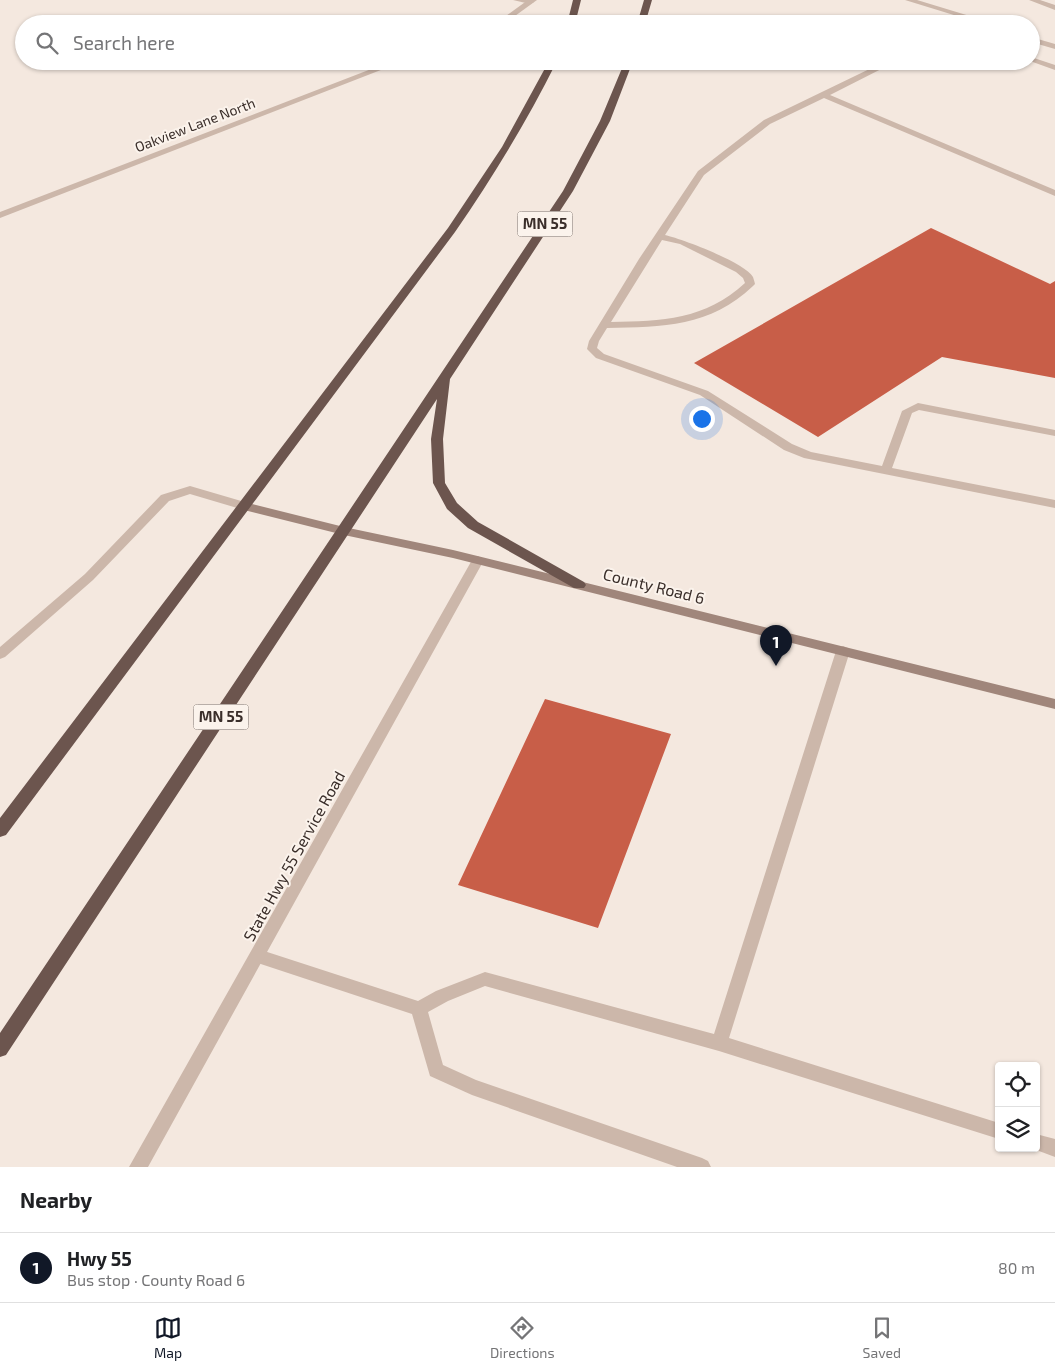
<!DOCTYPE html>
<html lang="en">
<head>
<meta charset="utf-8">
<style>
  body { margin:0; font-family:"Exo 2",sans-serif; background:#f6f6f6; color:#202124 }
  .controls { position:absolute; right:15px; bottom:15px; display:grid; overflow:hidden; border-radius:5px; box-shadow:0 1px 4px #0004 }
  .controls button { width:45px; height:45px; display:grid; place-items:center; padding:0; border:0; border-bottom:1px solid #e0e0e0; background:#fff; color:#202124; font:25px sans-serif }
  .you { position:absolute; left:701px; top:418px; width:18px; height:18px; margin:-12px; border:4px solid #fff; border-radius:50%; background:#1a73e8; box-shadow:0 0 0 8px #1a73e833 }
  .badge { display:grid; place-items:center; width:32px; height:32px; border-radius:50%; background:#111827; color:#fff; font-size:16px; font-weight:700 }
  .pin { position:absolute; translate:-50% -41px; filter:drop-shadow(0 1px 2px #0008) }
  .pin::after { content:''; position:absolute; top:26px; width:18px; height:15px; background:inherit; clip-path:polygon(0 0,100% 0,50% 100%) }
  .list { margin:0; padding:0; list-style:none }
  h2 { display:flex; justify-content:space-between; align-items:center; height:65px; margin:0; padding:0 20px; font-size:21px }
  h2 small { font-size:16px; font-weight:400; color:#757577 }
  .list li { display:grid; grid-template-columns:32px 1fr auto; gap:15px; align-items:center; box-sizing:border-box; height:70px; padding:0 20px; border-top:1px solid #e0e0e0 }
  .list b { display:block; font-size:19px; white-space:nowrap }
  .list p { margin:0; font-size:16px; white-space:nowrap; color:#757577 }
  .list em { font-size:16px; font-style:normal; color:#757577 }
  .icon { flex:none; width:28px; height:28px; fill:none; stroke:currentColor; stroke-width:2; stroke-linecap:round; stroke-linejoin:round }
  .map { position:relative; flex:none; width:1055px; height:1167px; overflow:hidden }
  .search { position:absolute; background:#fff; box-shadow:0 1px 4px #0004; left:15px; right:15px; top:15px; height:55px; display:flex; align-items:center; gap:12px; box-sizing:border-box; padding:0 18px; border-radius:28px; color:#757577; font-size:19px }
  .sheet { height:135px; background:#fff }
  nav { display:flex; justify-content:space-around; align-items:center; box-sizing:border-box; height:70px; border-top:1px solid #e0e0e0; background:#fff; font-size:14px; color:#757577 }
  nav a { display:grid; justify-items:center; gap:2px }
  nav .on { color:#111827 }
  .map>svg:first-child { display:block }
  .building { fill:#c85e48 }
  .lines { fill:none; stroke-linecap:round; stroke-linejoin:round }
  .service { fill:#ccb7aa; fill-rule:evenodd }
  .minor { fill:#ccb7aa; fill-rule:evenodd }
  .secondary { fill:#a0867b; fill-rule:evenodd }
  .trunk { fill:#6c554e; fill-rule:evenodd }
  .labels { text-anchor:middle; stroke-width:4; stroke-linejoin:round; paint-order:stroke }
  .far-street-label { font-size:14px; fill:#3a2e2a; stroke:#fbf3ec }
  .shield { fill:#fbf3ec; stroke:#746964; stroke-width:1 }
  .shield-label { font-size:15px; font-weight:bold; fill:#3a2e2a }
  .street-label { font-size:16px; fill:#3a2e2a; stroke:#fbf3ec }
</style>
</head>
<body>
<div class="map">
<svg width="1055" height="1167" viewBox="0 0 1055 1167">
  <rect width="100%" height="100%" fill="#f4e8df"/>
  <path class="building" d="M931,228L1050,284L1055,281V378L942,357L818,437L694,363Z
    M545,699L671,734L598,928L458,885Z"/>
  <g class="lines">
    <path class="service" d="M513,0H531L534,2L530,4Z
      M1029,0H1040L1055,5V10Z
      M1031,57L1055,65V70L1030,61Z
      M886,61H897L830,95L1055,190V196L824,98L770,124L704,175L665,235C682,239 744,262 753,277C753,277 755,283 755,284L753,286C710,327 663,327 607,328L599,341L597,348L604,354L708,391L792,444L811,452L882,466L902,411L918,403L1055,430V436L919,410L912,413L892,468L1055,500V508L804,458L784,450L700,395L596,358L587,349L589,341L639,259L698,171L764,120ZM662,240L680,244L736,272L743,278L745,283C705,320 662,321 611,322Z
      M190,486L248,503L250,506L244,510L190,494L169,501L93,580L5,657L0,659V647L85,574L161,495Z
      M843,646L848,648L850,651L729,1038L999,1123V1139L719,1051L485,986L448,1001L428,1012L443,1065L476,1080L702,1158L708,1161L711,1167H677L472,1095L430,1076L412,1014L252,961L250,956L252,951L258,949L418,1001L436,991L485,972L714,1034L836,651L838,648Z
      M1036,1134L1055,1139V1157L1031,1148H1036Z"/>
    <path class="minor" d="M528,0H537L504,24H495Z
      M905,0H917L996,24H983Z
      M1031,37L1055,44V49L1031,42Z
      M392,61H404L0,218V212Z
      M478,556L484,560L148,1167H129L472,560Z"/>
    <path class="secondary" d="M244,502L344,527L453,550L1055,699V709L453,558L344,535L240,509L238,506L240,503Z"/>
    <path class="trunk" d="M573,0H581L575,24H567Z
      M644,0H652L645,24H637Z
      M549,61H557C527,121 493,177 455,232L6,835L0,837V818L448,228L502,147Z
      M625,61H633L610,121L573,191L450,379L443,439L445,483L457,503L478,522L584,582L586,585L584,588H574L468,528L447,509L433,483L431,439L437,399L6,1055L0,1057V1033L563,191L600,121Z"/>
  </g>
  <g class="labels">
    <g class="far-street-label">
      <text transform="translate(195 125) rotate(-21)" y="5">Oakview Lane North</text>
    </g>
    <g class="shield">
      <rect x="517.5" y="211.5" width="55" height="25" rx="4"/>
      <rect x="193.5" y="704.5" width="55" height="25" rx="4"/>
    </g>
    <g class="shield-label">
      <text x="545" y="229">MN 55</text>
      <text x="221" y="722">MN 55</text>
    </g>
    <g class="street-label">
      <text transform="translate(654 586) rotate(14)" y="6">County Road 6</text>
      <text transform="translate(294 856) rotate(-61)" y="6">State Hwy 55 Service Road</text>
    </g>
  </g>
</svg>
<div class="controls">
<button><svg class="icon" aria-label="locate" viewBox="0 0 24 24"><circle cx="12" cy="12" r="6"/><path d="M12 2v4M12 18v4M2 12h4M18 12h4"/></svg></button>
<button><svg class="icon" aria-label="layers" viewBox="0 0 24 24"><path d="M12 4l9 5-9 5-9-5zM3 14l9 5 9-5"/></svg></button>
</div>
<div class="you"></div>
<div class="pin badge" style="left:776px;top:666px">1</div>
<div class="search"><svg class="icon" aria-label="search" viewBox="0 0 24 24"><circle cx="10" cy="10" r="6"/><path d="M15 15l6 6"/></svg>Search here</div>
</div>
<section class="sheet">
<h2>Nearby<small></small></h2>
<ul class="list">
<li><span class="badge">1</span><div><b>Hwy 55</b><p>Bus stop · County Road 6</p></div><em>80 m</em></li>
</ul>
</section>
<nav>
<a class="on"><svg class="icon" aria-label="map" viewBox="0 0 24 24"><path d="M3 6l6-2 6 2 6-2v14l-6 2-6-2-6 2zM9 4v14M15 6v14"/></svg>Map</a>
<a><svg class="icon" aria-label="directions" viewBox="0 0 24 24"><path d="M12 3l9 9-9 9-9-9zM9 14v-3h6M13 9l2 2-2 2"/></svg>Directions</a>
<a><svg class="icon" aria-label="saved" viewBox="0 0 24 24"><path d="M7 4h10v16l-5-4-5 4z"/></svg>Saved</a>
</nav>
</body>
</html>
